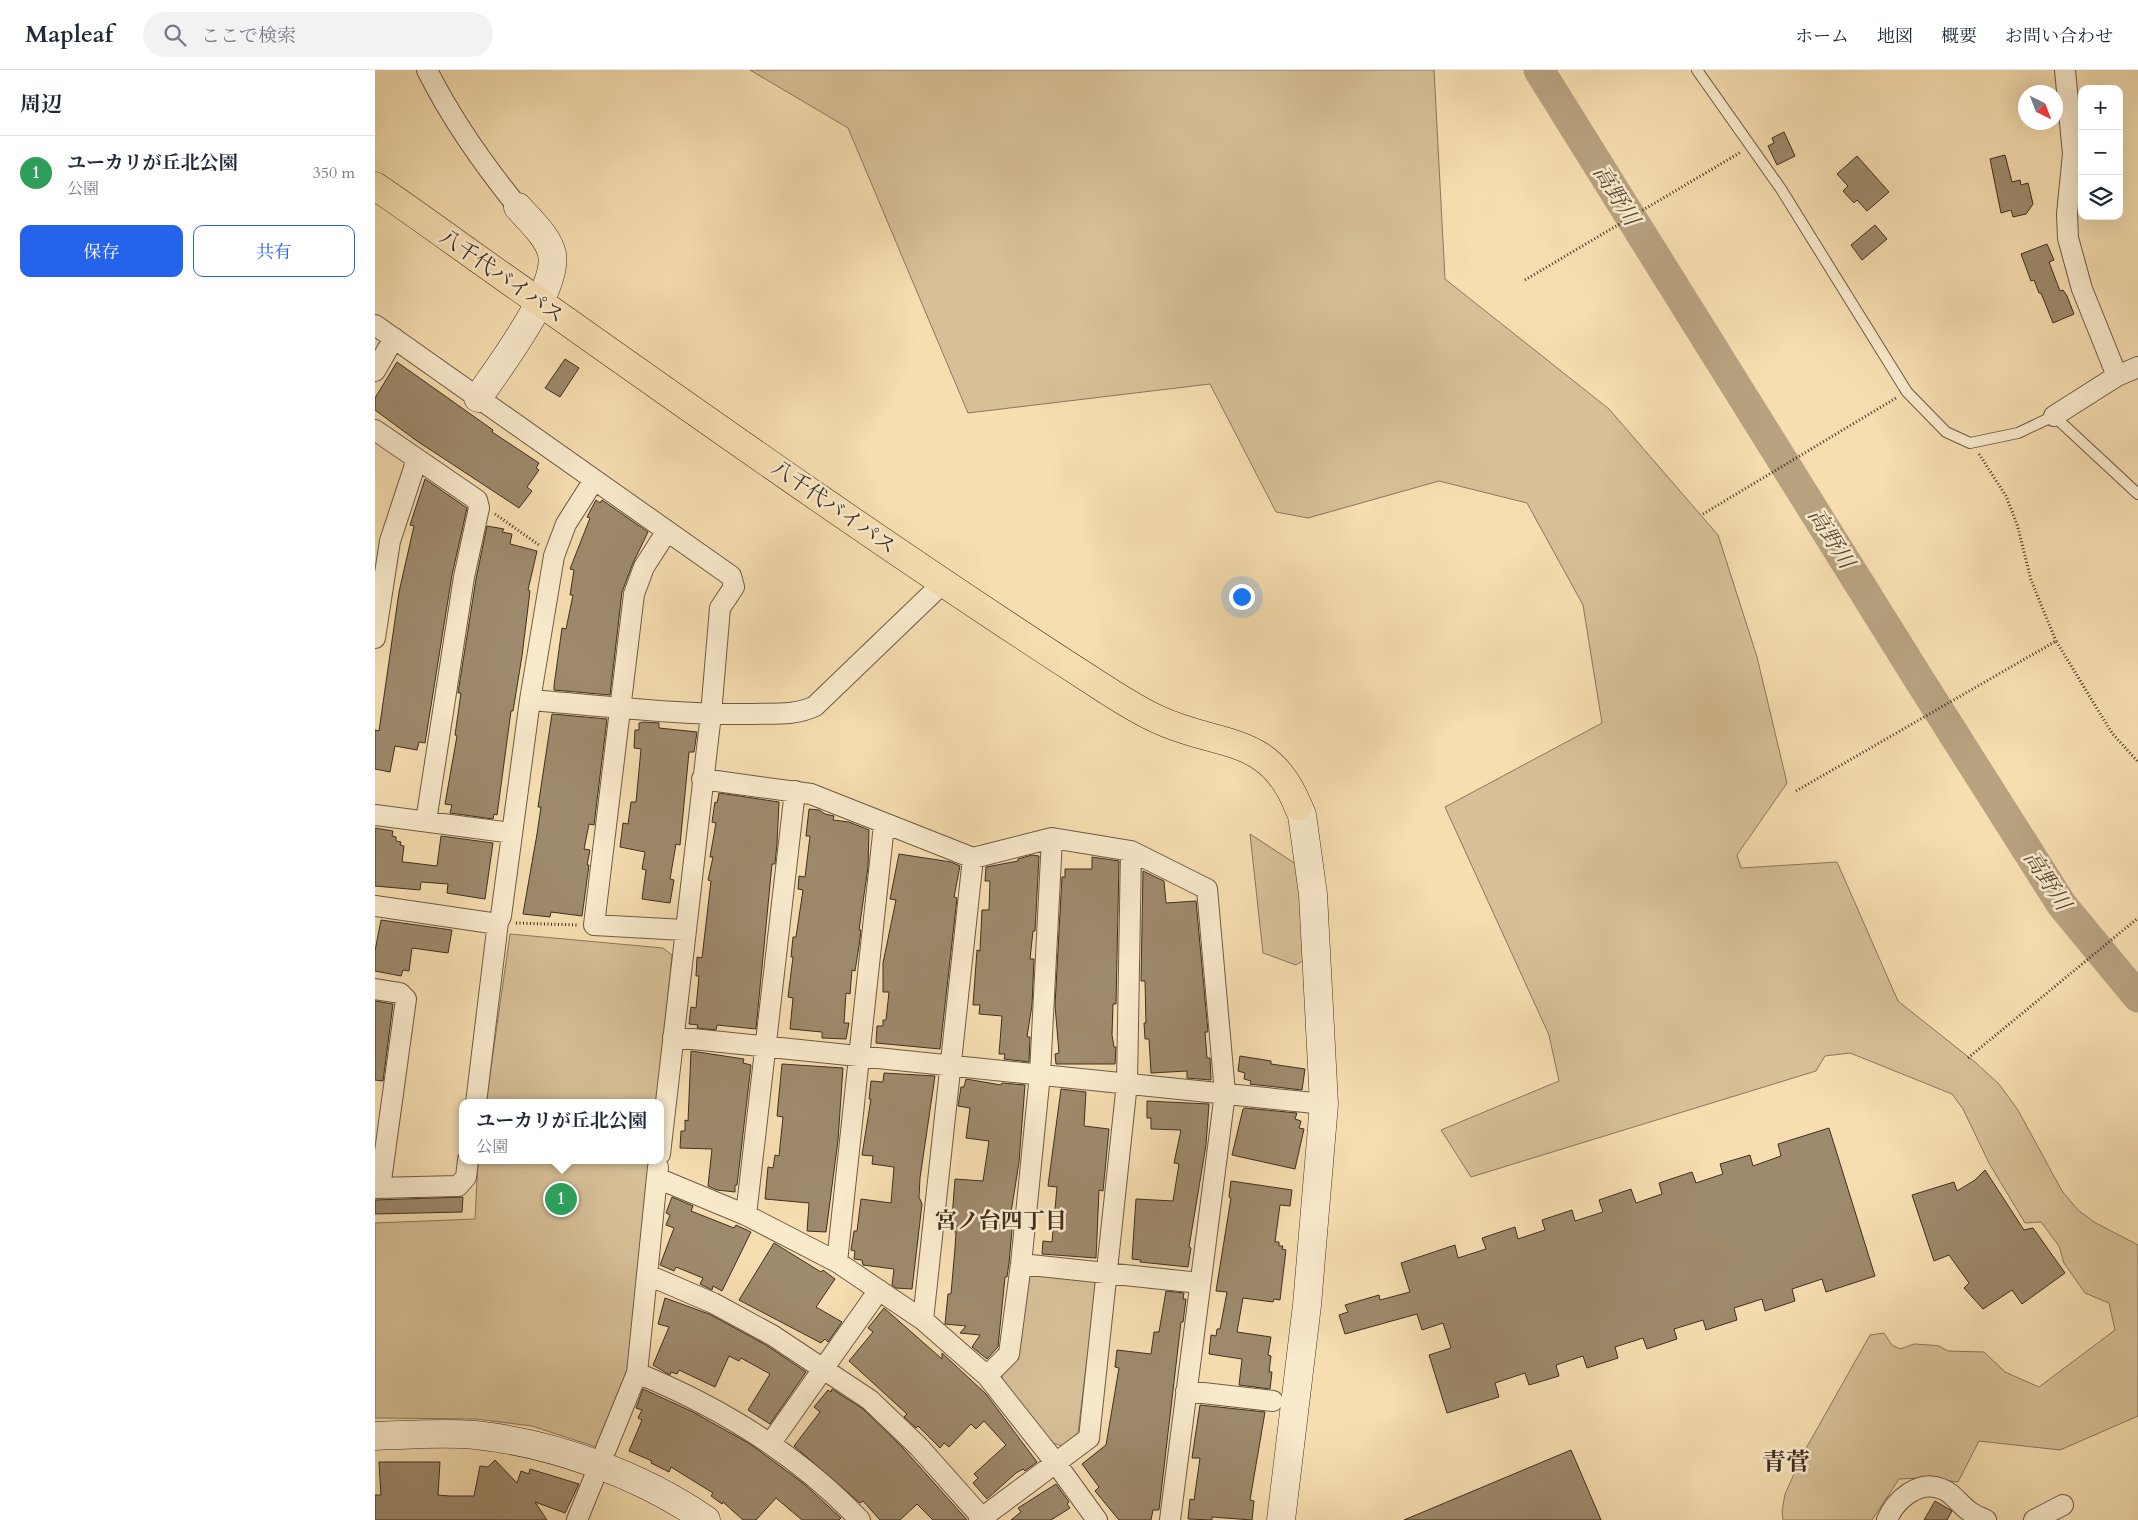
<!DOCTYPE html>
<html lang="ja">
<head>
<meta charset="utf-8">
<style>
  body { margin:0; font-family:Cardo,"Noto Serif JP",serif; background:#f2f2f3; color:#1f2937 }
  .controls { position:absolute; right:15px; top:15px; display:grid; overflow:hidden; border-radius:10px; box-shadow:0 5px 20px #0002 }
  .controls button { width:45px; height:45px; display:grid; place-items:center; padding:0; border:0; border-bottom:1px solid #e0e1e3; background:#fff; color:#1f2937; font:25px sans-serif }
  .compass { position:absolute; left:1643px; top:15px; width:45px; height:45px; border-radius:50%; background:#fff; box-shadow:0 5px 20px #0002; rotate:138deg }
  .you { position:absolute; left:866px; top:526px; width:18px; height:18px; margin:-12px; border:4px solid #fff; border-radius:50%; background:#1a73e8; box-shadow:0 0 0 8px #1a73e833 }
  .badge { display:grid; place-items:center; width:32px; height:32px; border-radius:50%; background:#2563eb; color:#fff; font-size:16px; font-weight:700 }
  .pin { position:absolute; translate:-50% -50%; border:2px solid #fff; box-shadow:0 1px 5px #0006 }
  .popup { position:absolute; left:84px; top:1029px; width:205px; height:65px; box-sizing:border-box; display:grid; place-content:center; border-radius:10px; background:#fff; filter:drop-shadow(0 1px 4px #0005); font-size:16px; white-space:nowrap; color:#747a83 }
  .popup b { font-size:19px; color:#1f2937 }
  .popup::after { content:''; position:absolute; left:50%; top:100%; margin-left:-10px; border:10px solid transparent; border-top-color:#fff }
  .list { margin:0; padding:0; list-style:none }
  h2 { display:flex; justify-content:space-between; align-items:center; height:65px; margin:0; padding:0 20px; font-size:21px }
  h2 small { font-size:16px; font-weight:400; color:#747a83 }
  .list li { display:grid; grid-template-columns:32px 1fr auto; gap:15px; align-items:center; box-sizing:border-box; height:75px; padding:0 20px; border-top:1px solid #e0e1e3 }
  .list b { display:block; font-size:19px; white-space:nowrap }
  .list p { margin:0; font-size:16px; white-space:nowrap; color:#747a83 }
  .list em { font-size:16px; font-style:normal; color:#747a83 }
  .actions { display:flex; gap:10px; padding:15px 20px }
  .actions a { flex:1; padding:11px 0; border:1px solid #2563eb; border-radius:10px; text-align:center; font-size:18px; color:#2563eb }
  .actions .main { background:#2563eb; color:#fff }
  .icon { flex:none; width:28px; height:28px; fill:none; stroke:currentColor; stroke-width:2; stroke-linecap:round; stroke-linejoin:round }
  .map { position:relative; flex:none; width:1763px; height:1450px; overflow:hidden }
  header { display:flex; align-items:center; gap:30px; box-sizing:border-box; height:70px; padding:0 25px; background:#fff; border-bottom:1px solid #e0e1e3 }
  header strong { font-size:24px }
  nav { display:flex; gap:28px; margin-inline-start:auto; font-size:18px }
  .search { width:350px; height:45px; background:#f2f2f3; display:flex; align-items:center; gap:12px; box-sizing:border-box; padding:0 18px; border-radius:28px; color:#747a83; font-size:19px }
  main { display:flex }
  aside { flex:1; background:#fff }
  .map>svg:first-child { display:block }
  .green { fill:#d7c098; stroke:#8b775d }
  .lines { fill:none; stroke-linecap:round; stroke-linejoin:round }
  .river { stroke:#b8a280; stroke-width:31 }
  .building { fill:#9e8a6c; stroke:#3f2e22 }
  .lane-casing { stroke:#6d5a46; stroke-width:12 }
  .street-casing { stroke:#6d5a46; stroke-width:22 }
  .secondary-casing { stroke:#3f2e22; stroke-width:29 }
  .highway-casing { stroke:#3f2e22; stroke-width:29 }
  .path { stroke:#3f2e22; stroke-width:3; stroke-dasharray:1 2.5; stroke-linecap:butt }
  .lane { stroke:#f9eacc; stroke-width:10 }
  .street { stroke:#f9eacc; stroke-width:20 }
  .secondary { stroke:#f9eacc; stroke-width:28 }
  .highway { stroke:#f6deb0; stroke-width:28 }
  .labels { text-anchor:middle; stroke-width:5; stroke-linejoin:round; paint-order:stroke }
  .street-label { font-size:21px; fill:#3f2e22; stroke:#f9eacc }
  .water-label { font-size:22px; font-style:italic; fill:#5d4b3a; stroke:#f9eacc }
  .neighbourhood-label { font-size:22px; font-weight:bold; fill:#3f2e22; stroke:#f9eacc }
  .quarter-label { font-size:24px; font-weight:bold; fill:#3f2e22; stroke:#f9eacc }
</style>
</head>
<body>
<header>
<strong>Mapleaf</strong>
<div class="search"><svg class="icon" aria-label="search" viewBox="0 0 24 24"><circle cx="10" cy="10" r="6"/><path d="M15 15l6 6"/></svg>ここで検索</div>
<nav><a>ホーム</a><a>地図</a><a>概要</a><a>お問い合わせ</a></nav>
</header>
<main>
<aside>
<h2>周辺<small></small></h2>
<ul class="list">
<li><span class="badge" style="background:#2e9e5b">1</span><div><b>ユーカリが丘北公園</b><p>公園</p></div><em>350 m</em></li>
</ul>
<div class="actions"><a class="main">保存</a><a>共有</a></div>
</aside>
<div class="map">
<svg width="1763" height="1450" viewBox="0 0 1763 1450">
  <rect width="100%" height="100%" fill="#f6deb0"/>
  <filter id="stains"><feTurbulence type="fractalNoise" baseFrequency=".004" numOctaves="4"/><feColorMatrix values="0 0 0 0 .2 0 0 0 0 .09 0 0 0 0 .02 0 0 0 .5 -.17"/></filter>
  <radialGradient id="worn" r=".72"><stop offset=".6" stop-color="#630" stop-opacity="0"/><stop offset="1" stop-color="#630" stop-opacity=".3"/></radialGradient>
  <path class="green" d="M375,0H1059L1070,209L1234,339L1343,465L1382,587L1412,713L1362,785L1366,798L1462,792L1523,931L1601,993L1624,1014L1643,1040L1687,1121L1703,1140L1719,1152L1763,1175V1346L1685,1380L1604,1371L1583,1412L1546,1408L1524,1409L1497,1450H1408L1407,1441L1410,1424L1429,1382L1495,1265L1509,1263L1517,1275L1525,1279L1539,1274L1555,1275L1564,1276L1573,1281L1609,1282L1630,1302L1664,1317L1740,1260L1734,1233L1710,1223L1689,1193L1684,1176L1666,1152L1650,1153L1614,1093L1588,1039L1577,1024L1475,983L1450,986L1441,1001L1096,1107L1066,1060L1184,1011L1174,965L1070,737L1227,653L1208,535L1152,433L1064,411L933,448L901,442L835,314L593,343L473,58Z
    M875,764L924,796L931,889L921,895L888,883Z
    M135,864L288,878L297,885L282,1033H111Z
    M103,1090H276L252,1302L221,1377L157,1356L101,1349L0,1348V1153L100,1149Z
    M659,1201L717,1208L721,1216L703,1363L687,1376L678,1373L627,1315V1303L651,1208Z"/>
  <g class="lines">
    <path class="river" d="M1164,0L1545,611L1687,835L1763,927"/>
  </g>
  <path class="building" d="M1409,62L1420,86L1402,95L1393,76L1399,73L1397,68Z
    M1630,85L1637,112L1645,110L1646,115L1653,113L1658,134L1651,144L1638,147L1636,140L1626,143L1615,89Z
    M1482,86L1514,122L1492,141L1482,130L1479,133L1468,121L1473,116L1462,104Z
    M1500,155L1512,169L1487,190L1476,175Z
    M1672,174L1679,190L1674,192L1685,221L1688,220L1692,226L1699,244L1678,253L1666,223H1664L1659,210L1656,211L1646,184Z
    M190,289L204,298L185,327L170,318Z
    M22,292L118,360L117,362L164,393L161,398L164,400L152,417L157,421L144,438L42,371L0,340V328Z
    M50,409L92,438L77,505L50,673L44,672L42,680L20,676L15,702L0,699V660L4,661L24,522L39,456L35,455Z
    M221,430L225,433L227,430L273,462L258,493L247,522L235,625L179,620V616L187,558L191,559L198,525H195L199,500L195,499L215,448L212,447Z
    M112,456L129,459L127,462L137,464L135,474L162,481L153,520L155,521L147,586L138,641H136L122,745L119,744L118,749L75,743L77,735L70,734L82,666L80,665L86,623H83L101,509Z
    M177,644L232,649L219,755L214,754L209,779L215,780L212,795H214L207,846L176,842L175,847L148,844L162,764L166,737H163Z
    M268,652L284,653V658L322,662L319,682H314L305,775L301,774L295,809L299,810L295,833L267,829L271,800L267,799L270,782L245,777L248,753L253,754L256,732H261L266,679L259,678L260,660H264V653Z
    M344,723L404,732L402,773L400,794H397L381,959L342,955L341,960L322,958L323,955L314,954L316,937L321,938L324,906H321L322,887L327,888L336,811L333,810L338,787H335L341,753L337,752L340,732L342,733Z
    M434,739L444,740L450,744L459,746L458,750L474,752L494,760L493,797L484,860H486L484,876L480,901L477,900L475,924L471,923L469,953H474L471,969L447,968V962L415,959L418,928L413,927L418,887H416L418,867H421L428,820L423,819L424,806L430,807L435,766H431Z
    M0,758L18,761L17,766L21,767V771L26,772L25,775L29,776L27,792H29L62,796L66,766L118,773L110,829L72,823L73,814L46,812L45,820L0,816Z
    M524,784L576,792L585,796L579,827L582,828L565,979L501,973L502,956H508V950H511L514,922H508V893L521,830L515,829Z
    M657,785L664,786L660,861H658L655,889H659L657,935L652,967H655L654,992L629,989L630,984H624L627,946L604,944L605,935H598L602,880L605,881L607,840H614L615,811H610L611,797L643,791V789Z
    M717,787L744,791L741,934H738L737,965L739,977H741L740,994H681L680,984L684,983L680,935L687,807H690V799H717Z
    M768,801L789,811L791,833L821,831L833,962H830L832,988H835L836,1010L812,1008V1001L776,1003L774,969H770L769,953H771L770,911H766Z
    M6,850L77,860L73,883L37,878L34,901L28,900L26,906L0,901V881Z
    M0,931L18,934L8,1011L0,1010Z
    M316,981L369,989L368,993L376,995L362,1115H360V1122L342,1120L333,1116L337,1079L305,1078L306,1061H310V1050L313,1051Z
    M865,986L896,991V994L930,999L927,1020L875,1014L876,1011L869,1009L870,1003L863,1001Z
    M407,994L468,998L463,1070L451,1162L432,1161L434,1133L390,1129L393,1097L398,1098L400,1085L404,1086L408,1047L402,1046Z
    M509,1003L560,1006L545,1108L544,1127L547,1134L537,1219L521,1218L517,1215L519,1199L488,1195L487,1190L479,1189L480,1181L476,1180L479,1161H482L486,1129L516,1133L519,1097L497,1094L498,1086L487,1085L496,1029H494L496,1011L508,1012Z
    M591,1009L626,1015L627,1013L650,1015L644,1092L635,1149H638L634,1193L632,1207H630L623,1277L612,1289L597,1277L605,1265L585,1263L591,1256L570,1254L573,1224H576L580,1178L581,1162L576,1161L580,1109L608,1111L614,1071L591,1068L595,1038L583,1036L586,1017H589Z
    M686,1019L711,1022L709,1056L734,1059L728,1121L724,1120L721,1188L667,1184L668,1171L677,1172L682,1117L673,1116Z
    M772,1031L834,1034L831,1075L814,1177L816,1178L813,1197L765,1192L766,1190L757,1189L761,1129L798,1131L804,1094L799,1093L806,1060L776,1059V1048H772Z
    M870,1038L922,1043L920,1049L926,1051L924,1058L929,1059L920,1099L857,1085L868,1039Z
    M1454,1058L1500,1206L1451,1222L1447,1209L1417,1219L1420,1231L1390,1241L1387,1229L1359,1238L1362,1250L1331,1260L1328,1250L1299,1259L1302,1269L1272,1279L1268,1268L1240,1277L1243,1288L1212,1298L1208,1286L1181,1295L1184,1306L1154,1315L1150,1303L1120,1313L1124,1327L1072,1343L1054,1285L1076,1278L1068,1253L1047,1260L1042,1244L970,1264L964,1245L973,1242L970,1235L1004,1225L1005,1230L1035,1222L1026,1193L1080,1175L1083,1188L1111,1179L1107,1168L1140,1157L1143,1169L1170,1160L1167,1150L1197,1140L1200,1151L1228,1142L1224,1130L1256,1119L1261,1133L1287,1124L1284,1113L1317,1102L1321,1113L1348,1104L1345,1094L1375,1085L1378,1096L1406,1086L1403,1074Z
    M1610,1100L1649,1160L1658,1158L1690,1203L1647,1234L1637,1220L1608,1239L1589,1218L1594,1213L1574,1185L1559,1191L1537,1125L1579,1112L1582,1121L1600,1110Z
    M856,1111L917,1120L915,1136L905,1135L900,1172H904V1176H908L907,1179L911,1180L905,1230L899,1229L898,1232L868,1228L862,1262L896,1267L893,1285L896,1286L894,1302H897L895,1319L864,1315L867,1289L834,1284L836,1265L841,1266L842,1259H845L852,1222L841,1221L856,1128L854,1127Z
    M88,1127L87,1142L0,1144V1130Z
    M297,1127L318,1136L316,1141L359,1158L361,1155L376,1162L347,1221L338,1216L337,1220L325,1214L328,1208L301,1197L299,1201L285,1195L299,1158L291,1155L295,1145L291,1143Z
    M399,1173L446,1202L448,1200L460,1209L441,1237L467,1252L453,1272L450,1269L446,1273L364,1230Z
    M791,1221L809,1223L808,1229H811L808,1252H806L784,1440H778L776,1450H744L720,1421L724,1417L707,1394L731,1375L744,1298L740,1297L742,1280L776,1284L779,1262H784Z
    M290,1228L334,1244L391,1275L431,1302L395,1354L373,1340L395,1304L366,1288L364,1291L354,1286L340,1317L304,1300L302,1304L296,1302L295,1305L278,1295L294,1257L283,1254Z
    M509,1238L567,1289V1283L611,1324L662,1392L650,1401L648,1399L641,1403L612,1429L598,1413L603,1408L599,1404L631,1375L609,1351L601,1359L596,1354L574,1377L569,1373L565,1378L543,1356L541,1358L529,1347L532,1344L474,1291L498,1262L493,1258Z
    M268,1319L318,1342L375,1374L428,1413L466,1448L464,1450H427L401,1428L381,1450H368L348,1432L347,1434L336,1426L338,1423L296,1397L294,1402L276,1393L277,1391L254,1381L267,1350L263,1348L267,1340L261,1338Z
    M457,1319L488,1339L527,1377L592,1450H558L542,1434L525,1450H505L488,1431L485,1433L419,1376L445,1342L439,1337L453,1320L456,1322Z
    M825,1335L890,1342L875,1430L879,1431L877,1450L837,1447V1450L813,1449L815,1429L819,1430L825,1388H817Z
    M1196,1380L1226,1450H1029Z
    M120,1390L142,1413L146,1401L154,1404L155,1399L204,1414L190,1443L160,1432L172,1450H0V1425H6L4,1392H65L63,1425L75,1426H99L105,1396L113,1397Z
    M681,1414L694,1432L692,1434L695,1438L676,1450H636L646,1442L643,1438Z
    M1560,1431L1577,1441L1572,1450H1549Z"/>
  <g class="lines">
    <g class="lane-casing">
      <path id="lane" d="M1322,0L1406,119L1532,322L1571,362L1595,373L1643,363L1679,346L1763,424"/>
    </g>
    <g class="street-casing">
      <path id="street" d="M52,0C77,50 108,94 143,137
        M1690,0L1698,84L1692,144L1693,168L1707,219L1742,306L1763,297
        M0,255L356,506L359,517L345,538L336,644L285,1084
        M0,301L19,268
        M1679,346L1742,306
        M0,360L102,430L104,438L89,507L51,751
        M292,461L269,497L259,524L219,855L309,860
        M0,568L15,471L42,389
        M155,630C229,636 302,645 376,644C398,643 420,646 440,636L568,513
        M327,709L436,724L598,788L677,768L756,781L832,819L850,1023L795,1450
        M0,745L137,763
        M0,836L116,853L123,852
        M0,919L25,923L31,929L5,1118
        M298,967L949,1034
        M101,1033L123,852L126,846L155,630L179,486L191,454L219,410
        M282,1108L371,1145L462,1192L548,1250L612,1306L680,1392L722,1450
        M0,1118L83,1116L91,1107L93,1090
        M371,1145L420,721
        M462,1192L509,755
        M646,1194L825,1213
        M273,1205L338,1233L397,1265L495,1330L544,1377L609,1450
        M548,1250L598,788
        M262,1303C345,1337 422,1384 485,1450
        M612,1306L634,1284L646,1194L665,1004L677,768
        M811,1321L898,1331
        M395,1374L504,1220
        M202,1450L262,1303L283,1097
        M604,1450L714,1368L752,1013L756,781
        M1512,1450C1520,1430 1544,1409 1567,1419C1577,1422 1585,1435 1594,1441C1599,1445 1605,1447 1611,1450
        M1659,1450L1688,1435"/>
    </g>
    <g class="secondary-casing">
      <path id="secondary" d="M103,328C123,298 184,219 177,184C173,166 154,150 143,137
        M0,1366C33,1365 67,1362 100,1365C178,1373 266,1405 331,1450
        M906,1450L932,1235L949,1034L938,824L927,745L923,736"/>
    </g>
    <g class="highway-casing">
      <path id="highway" d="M0,116C56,154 110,195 166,233C348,362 531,491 719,612C739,625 760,639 782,649C843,678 894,663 923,736"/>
    </g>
    <path class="path" d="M1150,210L1366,82
      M1604,384L1631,426L1642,454L1656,510L1681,571
      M120,444L164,475
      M1328,444L1521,328
      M1421,721L1681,571L1737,663L1763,692
      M141,853L202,855
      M1593,988L1763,848"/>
    <use href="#lane" class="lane"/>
    <use href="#street" class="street"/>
    <use href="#secondary" class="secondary"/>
    <use href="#highway" class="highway"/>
  </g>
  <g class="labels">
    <g class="street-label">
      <text transform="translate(127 206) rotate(35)" y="7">八千代バイパス</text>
      <text transform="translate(459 437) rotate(35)" y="7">八千代バイパス</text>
    </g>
    <g class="water-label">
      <text transform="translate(1242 125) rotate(58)" y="8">高野川</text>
      <text transform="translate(1457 468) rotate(58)" y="8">高野川</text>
      <text transform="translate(1673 810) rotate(57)" y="8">高野川</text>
    </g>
    <g class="neighbourhood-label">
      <text x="626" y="1158">宮ノ台四丁目</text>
    </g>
    <g class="quarter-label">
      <text x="1411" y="1400">青菅</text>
    </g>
  </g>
  <rect width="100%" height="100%" filter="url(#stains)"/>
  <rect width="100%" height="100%" fill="url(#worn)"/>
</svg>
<div class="controls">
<button>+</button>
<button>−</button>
<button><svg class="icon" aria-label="layers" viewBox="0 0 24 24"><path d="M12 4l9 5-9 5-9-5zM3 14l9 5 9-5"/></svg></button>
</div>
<svg class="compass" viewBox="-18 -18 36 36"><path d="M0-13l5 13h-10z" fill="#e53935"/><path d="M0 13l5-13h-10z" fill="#747a83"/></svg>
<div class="you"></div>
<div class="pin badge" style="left:186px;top:1129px;background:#2e9e5b">1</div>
<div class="popup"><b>ユーカリが丘北公園</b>公園</div>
</div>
</main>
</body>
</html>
